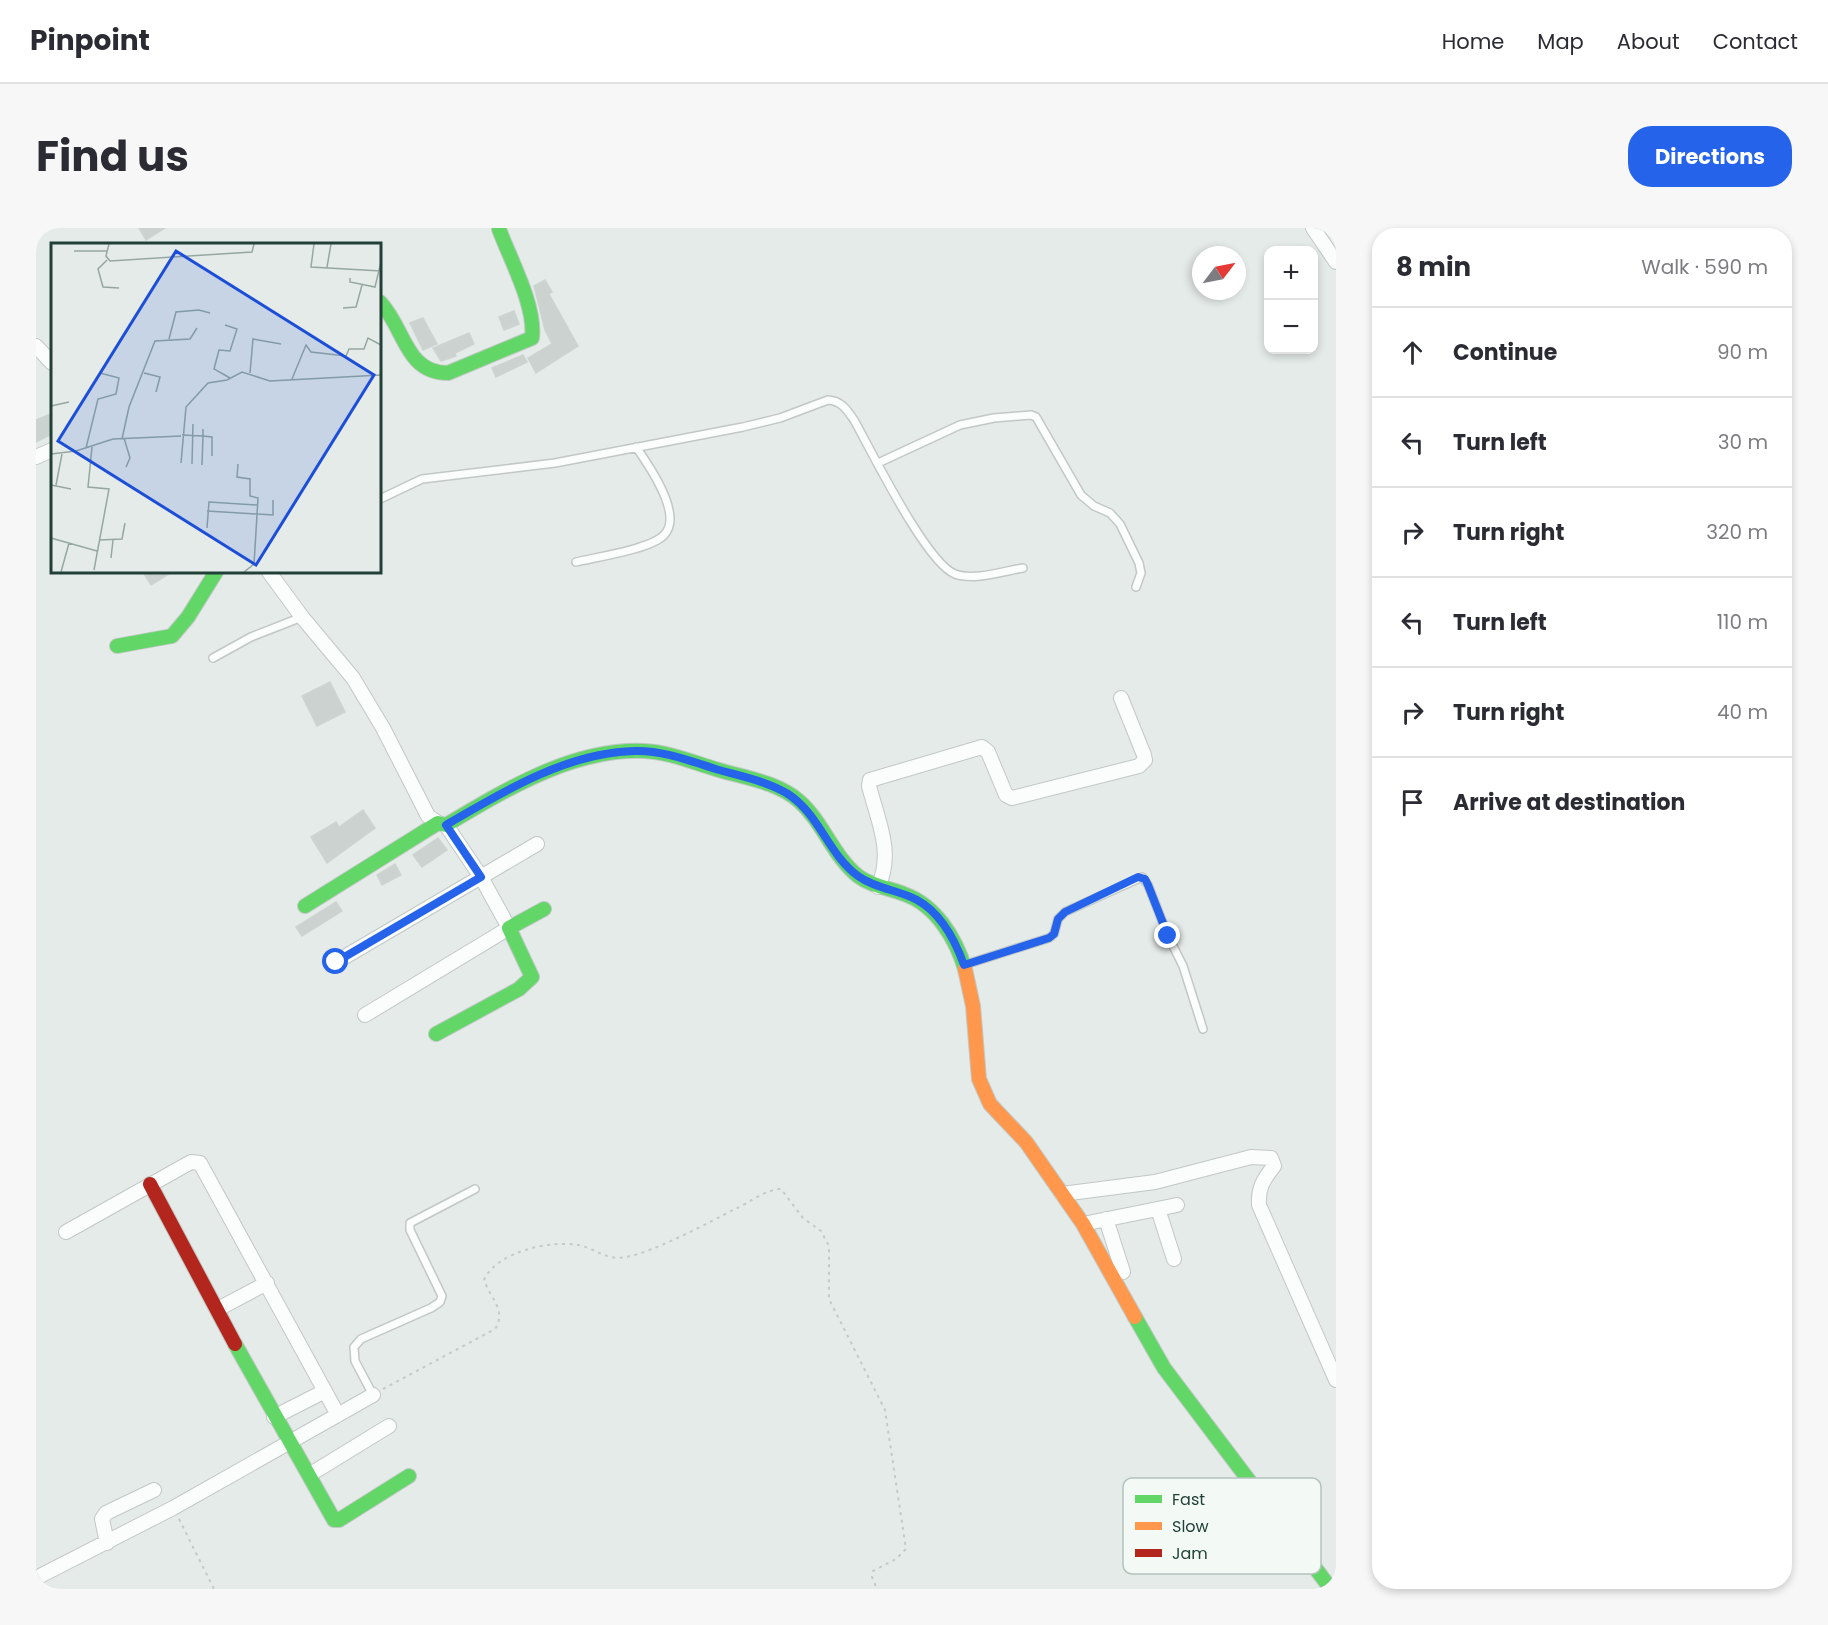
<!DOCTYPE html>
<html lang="en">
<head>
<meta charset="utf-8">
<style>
  body { margin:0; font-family:Poppins,sans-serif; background:#f7f7f7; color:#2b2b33 }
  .controls { position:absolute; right:18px; top:18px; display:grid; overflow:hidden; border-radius:12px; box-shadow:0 3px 9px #0003 }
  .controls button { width:54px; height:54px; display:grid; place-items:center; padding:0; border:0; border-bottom:2px solid #e1e1e2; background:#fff; color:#2b2b33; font:30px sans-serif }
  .compass { position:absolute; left:1156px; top:18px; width:54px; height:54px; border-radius:50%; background:#fff; box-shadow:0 3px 9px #0003; rotate:58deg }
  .stop { position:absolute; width:18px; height:18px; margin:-14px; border:4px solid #2563eb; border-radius:50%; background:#fff }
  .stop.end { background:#2563eb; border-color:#fff; box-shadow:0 2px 6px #0008 }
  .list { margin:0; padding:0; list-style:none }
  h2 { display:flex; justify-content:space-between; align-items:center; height:78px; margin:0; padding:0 24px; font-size:26px }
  h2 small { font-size:20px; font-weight:400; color:#7c7c81 }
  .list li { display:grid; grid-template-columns:39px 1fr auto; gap:18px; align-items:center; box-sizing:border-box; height:90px; padding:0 24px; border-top:2px solid #e1e1e2 }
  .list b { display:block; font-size:22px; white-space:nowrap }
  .list em { font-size:20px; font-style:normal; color:#7c7c81 }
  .icon { flex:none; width:33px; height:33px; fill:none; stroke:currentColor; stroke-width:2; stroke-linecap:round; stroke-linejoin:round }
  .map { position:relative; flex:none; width:1300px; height:1361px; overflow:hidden; border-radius:24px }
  header { display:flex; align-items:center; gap:36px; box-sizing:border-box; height:84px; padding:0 30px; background:#fff; border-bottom:2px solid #e1e1e2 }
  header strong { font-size:28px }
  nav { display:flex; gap:33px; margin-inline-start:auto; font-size:21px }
  .intro { display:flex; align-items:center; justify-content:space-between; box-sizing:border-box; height:144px; padding:0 36px }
  h1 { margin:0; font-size:42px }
  .button { padding:15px 27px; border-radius:24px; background:#2563eb; color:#fff; font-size:21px; font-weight:700 }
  main { display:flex; gap:36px; padding:0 36px }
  aside { flex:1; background:#fff; border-radius:24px; box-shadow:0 3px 9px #0003 }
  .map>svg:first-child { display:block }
  .building { fill:#ccd2cf; stroke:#cdd4d1; stroke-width:1.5 }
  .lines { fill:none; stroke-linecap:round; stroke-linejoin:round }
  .lane-casing { stroke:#c2c8c5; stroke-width:10 }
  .street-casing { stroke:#c2c8c5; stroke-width:16 }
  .fast-casing { stroke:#c0c8c5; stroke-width:16 }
  .slow-casing { stroke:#c0c8c5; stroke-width:16 }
  .jam-casing { stroke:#c0c8c5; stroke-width:16 }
  .path { stroke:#c1cbc8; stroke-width:2; stroke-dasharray:3 4.5; stroke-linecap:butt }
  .lane { stroke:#fbfcfc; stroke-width:7 }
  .street { stroke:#fbfcfc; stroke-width:14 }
  .fast { stroke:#63d668; stroke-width:14 }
  .slow { stroke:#ff974d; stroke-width:14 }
  .jam { stroke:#b3261e; stroke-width:14 }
  .route { stroke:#2563eb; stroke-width:8 }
  .inset-road { fill:none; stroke:#96a7a2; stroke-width:1.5 }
  .view { fill:#1d4ed8; fill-opacity:0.15; stroke:#1d4ed8; stroke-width:3 }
  .inset-edge { fill:none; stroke:#204038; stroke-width:3 }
  .key { fill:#f3faf6; stroke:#b4c2bd; stroke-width:1.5 }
  .key-label { font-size:16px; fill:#204038 }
</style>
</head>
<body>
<header>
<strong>Pinpoint</strong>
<nav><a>Home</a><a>Map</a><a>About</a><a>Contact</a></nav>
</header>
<div class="intro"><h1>Find us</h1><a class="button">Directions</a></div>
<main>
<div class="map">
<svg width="1300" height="1361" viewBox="0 0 1300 1361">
  <rect width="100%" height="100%" fill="#e5ebe8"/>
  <path class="building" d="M103,0H129L110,12Z
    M509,52L516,64L513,66L542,118L500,145L492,130L516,116L509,102L498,58Z
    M478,83L483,96L468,102L463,89Z
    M387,90L401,116L387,122L374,95Z
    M433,105L438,116L419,125L420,128L405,133L397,120Z
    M487,127L491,134L460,149L456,140Z
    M14,186L16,206L0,214V192Z
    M107,344H136L115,357Z
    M294,454L309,484L281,498L266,468Z
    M327,582L339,600L291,635L275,609L300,594L303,599Z
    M402,610L411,622L386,639L377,627Z
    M359,636L365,647L346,657L341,647Z
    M300,674L306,683L266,708L260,699Z"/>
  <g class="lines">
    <g class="lane-casing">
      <path id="lane" d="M842,235L924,197L958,190L995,187L1000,189L1045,267L1058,278L1074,285L1084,296L1103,335L1105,345L1100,359
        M344,271L386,251L519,235L707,199L744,190L792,172C806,173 811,182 818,192C835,222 890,335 919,346C938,353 968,343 987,340
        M540,334C561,329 615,321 628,307C648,287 612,236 600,219
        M177,430L215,409L266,389
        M928,737L1013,710L1018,706L1022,691L1029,684L1106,649L1112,657L1132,708L1147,738L1167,801
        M337,1167L319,1133L318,1119L325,1111L395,1080L404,1074L406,1068L374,1002V995L439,961"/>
    </g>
    <g class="street-casing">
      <path id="street" d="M1277,0L1300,34
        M0,118L16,135
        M0,229L16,222
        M233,344L266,389L317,450L347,500L392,588L402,595
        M842,659C858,625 842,593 833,558L834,552L946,519L952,524L970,567L976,570L1103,538L1109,532L1108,527L1085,470
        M300,734L501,616
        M329,787L473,700L445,649L410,597
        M1026,966L1119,954L1215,929L1235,930L1238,938C1227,952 1222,960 1223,977L1300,1152
        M1122,981L1138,1031
        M1070,991L1087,1044
        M1047,996L1141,977
        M30,1004L155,934L164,935L302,1187
        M182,1081L231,1055
        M238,1189L289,1163
        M273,1247L353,1198
        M71,1315L66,1291L70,1285L118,1262
        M0,1350L137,1280L337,1167"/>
    </g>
    <g class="fast-casing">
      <path id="fast" d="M344,74C369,100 369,145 412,145L496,110C500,78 474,31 463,1
        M81,418L136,408L152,389L180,344
        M269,678L402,595L410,597C469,562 537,520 608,523C634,524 658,535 683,542C710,550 741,554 763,573C787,594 797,628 822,648C835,658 853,660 868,666C900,677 920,711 929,741
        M400,806L483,761L496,749L473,700L508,681
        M1099,1089L1128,1140L1295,1361
        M199,1116L298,1292H303L373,1248"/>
    </g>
    <g class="slow-casing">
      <path id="slow" d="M929,741L937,778L943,851L954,876L990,914L1047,996L1099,1089"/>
    </g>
    <g class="jam-casing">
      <path id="jam" d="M114,956L199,1116"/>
    </g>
    <path class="path" d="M347,1161L459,1101C471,1082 454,1070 448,1052C460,1024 514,1012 542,1017C559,1020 570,1033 590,1029C618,1024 672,995 699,981C713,975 730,961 745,961L767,990L785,1003L793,1018V1071L849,1182L870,1321L860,1331L837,1343L836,1349L841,1361
      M143,1291L178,1361"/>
    <use href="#lane" class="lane"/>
    <use href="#street" class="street"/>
    <use href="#fast" class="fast"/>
    <use href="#slow" class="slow"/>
    <use href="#jam" class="jam"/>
  </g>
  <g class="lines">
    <path class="route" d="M300,734L445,649L410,597C466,564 532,524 599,523C627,522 657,534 683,542C705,548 733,554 752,566C784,587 792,626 822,648C840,661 863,662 881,672C905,685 919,712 928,737L1013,710L1018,706L1022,691L1029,684L1102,649L1109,651L1112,657L1132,708"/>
  </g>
  <g transform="translate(15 15)">
    <rect width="330" height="330" fill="#e5ebe8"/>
    <path class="inset-road" d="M58,1L55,13L59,18L201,9L203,1M263,1L260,24L330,28M23,8H56M56,17L47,26L52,44L68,45M276,24L280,1M299,35V39L324,44L330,19M292,65L305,64L311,42M174,82L186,86L179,108L168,107L163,126L179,135M118,96L125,69L148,67L159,70M93,130L109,134L105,149M199,130L202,96L230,101M241,136L255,102L260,109L295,113L298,106H313L317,95L330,102M0,163L18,159M152,186V193L161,194V213M131,192L152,193L151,222M73,195L79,215L75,224M71,196L78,164L104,98L139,96L146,85M41,204L37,244L58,246L43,327M35,205L47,156L65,151L68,135L49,130M0,211L25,208L62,196L130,193M130,220L135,164L157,140L176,137L191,129L219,138L330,132M141,221L142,181M187,221L186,234L199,236V253L207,255L203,321L193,329M0,242L20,246M5,242L11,211M156,268L222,272V257M156,285L158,259L207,262M0,295L46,308M48,297L71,296L74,280M60,315L62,297M10,329L18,300"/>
    <path class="view" d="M125,8L323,132L205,322L7,198Z"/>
    <rect width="330" height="330" class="inset-edge"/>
  </g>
  <rect x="1087" y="1250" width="198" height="96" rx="9" class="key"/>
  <rect x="1099" y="1267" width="27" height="8" fill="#63d668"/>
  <rect x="1099" y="1294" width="27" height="8" fill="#ff974d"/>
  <rect x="1099" y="1321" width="27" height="8" fill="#b3261e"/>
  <g class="key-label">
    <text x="1136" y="1277">Fast</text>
    <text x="1136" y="1304">Slow</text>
    <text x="1136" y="1331">Jam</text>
  </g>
</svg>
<div class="controls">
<button>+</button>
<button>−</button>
</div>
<svg class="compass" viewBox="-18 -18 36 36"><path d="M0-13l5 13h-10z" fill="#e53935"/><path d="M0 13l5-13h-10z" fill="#7c7c81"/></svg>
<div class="stop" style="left:300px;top:734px"></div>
<div class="stop end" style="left:1132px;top:708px"></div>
</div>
<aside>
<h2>8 min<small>Walk · 590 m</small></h2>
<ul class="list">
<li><svg class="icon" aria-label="ahead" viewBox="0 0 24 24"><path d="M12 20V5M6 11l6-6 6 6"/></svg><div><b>Continue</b></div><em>90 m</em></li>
<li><svg class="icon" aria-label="left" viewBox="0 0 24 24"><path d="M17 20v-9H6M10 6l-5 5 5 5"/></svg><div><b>Turn left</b></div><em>30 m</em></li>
<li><svg class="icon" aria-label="right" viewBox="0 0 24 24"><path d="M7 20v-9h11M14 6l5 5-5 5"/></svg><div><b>Turn right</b></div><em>320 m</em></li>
<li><svg class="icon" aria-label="left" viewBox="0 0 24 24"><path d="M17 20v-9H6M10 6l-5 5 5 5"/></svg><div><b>Turn left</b></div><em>110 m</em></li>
<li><svg class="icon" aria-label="right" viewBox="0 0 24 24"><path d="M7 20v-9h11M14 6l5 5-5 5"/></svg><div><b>Turn right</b></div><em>40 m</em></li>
<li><svg class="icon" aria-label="arrive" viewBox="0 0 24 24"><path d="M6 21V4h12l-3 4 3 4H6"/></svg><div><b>Arrive at destination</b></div></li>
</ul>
</aside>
</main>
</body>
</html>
